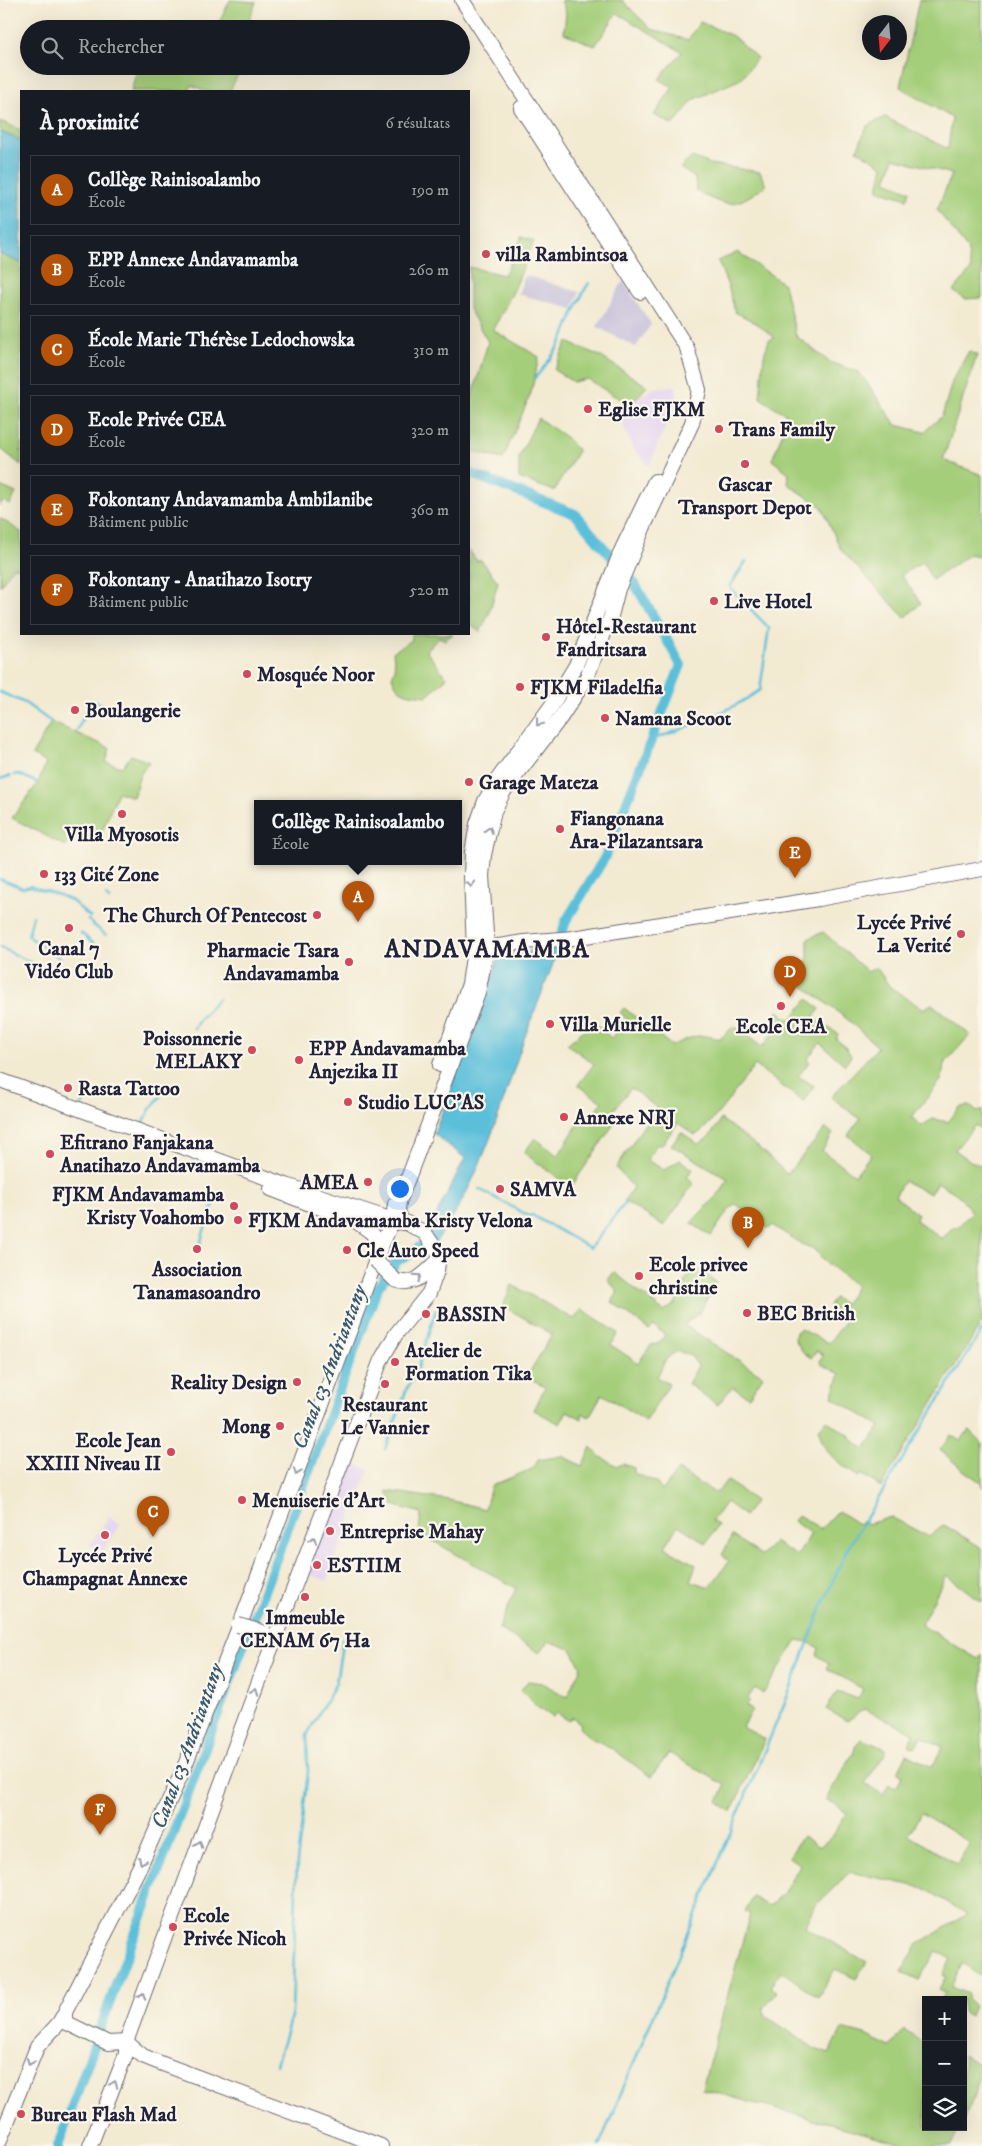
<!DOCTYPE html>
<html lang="fr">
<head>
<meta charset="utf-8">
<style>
  body { margin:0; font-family:"IM FELL DW Pica",serif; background:#20242c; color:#f1f3f6 }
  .controls { position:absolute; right:15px; bottom:15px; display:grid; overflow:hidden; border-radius:0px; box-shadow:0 5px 20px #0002 }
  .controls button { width:45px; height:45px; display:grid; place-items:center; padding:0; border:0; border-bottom:1px solid #363941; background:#171b24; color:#f1f3f6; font:25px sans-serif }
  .compass { position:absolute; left:862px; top:15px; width:45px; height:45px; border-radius:50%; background:#171b24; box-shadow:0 5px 20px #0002; rotate:196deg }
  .you { position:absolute; left:399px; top:1188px; width:18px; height:18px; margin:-12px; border:4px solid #fff; border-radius:50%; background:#1a73e8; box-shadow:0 0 0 8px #1a73e833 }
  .badge { display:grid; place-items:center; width:32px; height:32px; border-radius:50%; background:#b45309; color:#fff; font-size:16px; font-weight:700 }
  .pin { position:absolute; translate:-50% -41px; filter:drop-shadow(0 1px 2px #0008) }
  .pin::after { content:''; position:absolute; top:26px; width:18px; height:15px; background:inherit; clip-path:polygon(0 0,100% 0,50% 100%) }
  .popup { position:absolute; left:254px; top:800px; width:208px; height:65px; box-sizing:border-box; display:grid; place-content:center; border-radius:0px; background:#171b24; filter:drop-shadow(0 1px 4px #0005); font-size:16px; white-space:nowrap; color:#9ea1a6 }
  .popup b { font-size:19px; color:#f1f3f6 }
  .popup::after { content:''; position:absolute; left:50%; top:100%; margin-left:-10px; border:10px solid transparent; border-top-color:#171b24 }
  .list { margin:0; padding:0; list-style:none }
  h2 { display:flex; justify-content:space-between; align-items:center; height:65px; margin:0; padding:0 20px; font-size:21px }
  h2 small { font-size:16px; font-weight:400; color:#9ea1a6 }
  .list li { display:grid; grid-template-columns:32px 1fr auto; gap:15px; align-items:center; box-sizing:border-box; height:70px; margin:0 10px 10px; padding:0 10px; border:1px solid #363941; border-radius:0px }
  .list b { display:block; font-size:19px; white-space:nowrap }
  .list p { margin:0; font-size:16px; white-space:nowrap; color:#9ea1a6 }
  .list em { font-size:16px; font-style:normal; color:#9ea1a6 }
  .icon { flex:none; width:28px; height:28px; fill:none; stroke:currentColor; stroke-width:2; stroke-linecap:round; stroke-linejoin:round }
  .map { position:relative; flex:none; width:982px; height:2146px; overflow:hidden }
  .search { position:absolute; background:#171b24; box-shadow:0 5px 20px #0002; left:20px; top:20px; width:450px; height:55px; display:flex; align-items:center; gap:12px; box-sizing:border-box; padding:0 18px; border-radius:28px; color:#9ea1a6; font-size:19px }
  .panel { position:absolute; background:#171b24; box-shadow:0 5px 20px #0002; left:20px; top:90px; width:450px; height:545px; border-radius:0px }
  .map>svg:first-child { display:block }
  .built { fill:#e4d3f2 }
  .industrial { fill:#c6c0da }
  .green { fill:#a5ce7a; stroke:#64785a; fill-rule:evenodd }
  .water { fill:#5cbfda; stroke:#3f708a }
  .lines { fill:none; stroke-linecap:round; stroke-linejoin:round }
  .stream { stroke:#5cbfda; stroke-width:2.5 }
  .canal { stroke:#5cbfda; stroke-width:10 }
  .secondary-casing { stroke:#6b6870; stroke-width:16 }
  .secondary { stroke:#fff; stroke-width:14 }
  .secondary-bridge-casing { stroke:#6b6870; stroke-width:16; stroke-linecap:butt }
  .secondary-bridge { stroke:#fff; stroke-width:14 }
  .oneway { stroke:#9c9ca7 }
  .poi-dot { fill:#d1495b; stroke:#fbf7ec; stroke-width:2 }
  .labels { text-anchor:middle; stroke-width:4.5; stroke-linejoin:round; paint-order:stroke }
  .poi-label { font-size:20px; font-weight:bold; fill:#22223b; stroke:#fbf7ec; text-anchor:start }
  .water-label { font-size:21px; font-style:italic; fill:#365973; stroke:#fbf7ec }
  .district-label { font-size:25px; font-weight:bold; letter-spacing:1px; fill:#22223b; stroke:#fbf7ec }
</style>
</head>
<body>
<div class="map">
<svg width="982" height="2146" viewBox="0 0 982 2146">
  <rect width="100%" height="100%" fill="#fbf7ec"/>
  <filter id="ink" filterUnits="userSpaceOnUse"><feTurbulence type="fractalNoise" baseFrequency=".02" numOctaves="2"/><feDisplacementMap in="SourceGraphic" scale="10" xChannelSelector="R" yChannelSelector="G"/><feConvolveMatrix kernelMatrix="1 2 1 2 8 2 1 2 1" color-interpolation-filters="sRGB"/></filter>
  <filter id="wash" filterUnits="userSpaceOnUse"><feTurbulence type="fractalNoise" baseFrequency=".0096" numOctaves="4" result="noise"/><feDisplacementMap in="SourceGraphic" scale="20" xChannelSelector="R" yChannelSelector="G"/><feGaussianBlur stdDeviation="1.12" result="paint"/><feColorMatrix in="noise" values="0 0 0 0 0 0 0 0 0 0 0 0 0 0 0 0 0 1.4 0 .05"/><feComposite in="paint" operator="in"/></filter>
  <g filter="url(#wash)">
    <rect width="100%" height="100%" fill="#f3ead2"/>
    <path class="built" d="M675,386L677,397L649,466L632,446L622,422L628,408L642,395L654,388Z
      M344,1460L369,1470L327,1581L302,1571Z
      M109,1517L120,1524L101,1553L90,1545Z"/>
    <path class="industrial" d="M525,275L579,292L573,309L518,294Z
      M623,281L651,324L636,347L597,327Z"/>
    <path class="green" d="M230,0L256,2L246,29H216Z
      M561,0H622L651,29L688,40L700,22L733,36L757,58L741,79L693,100L673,125L654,115L673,87L659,79L682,52L617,13L595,46L564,33L566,13Z
      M919,0H982V298L965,299L953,291L971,270L967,248L937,210L952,174L894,158L886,181L910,191L907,199L878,190L883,166L857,150L867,126L885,117L948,149L952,118L900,87Z
      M138,66H242L230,91H205L192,85L188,91H131Z
      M0,121L21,130V140L0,132Z
      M692,157L710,164L760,172L766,186C732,207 732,210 696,191L695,178L680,168Z
      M521,237L534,241L514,290L493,330L539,357L531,393L503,459L469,451V408L488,342L469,309V267L504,275L517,251Z
      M738,252L784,284L796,336L828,361L860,373L896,425L924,432L942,416L953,379L969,351L977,355L943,460L982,475V557L970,554L932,580L923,562L901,575L921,603L905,618L841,550L822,507L788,484L789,473L772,460L789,416L760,398L764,355L769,340L775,338L756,323L735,312L729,289L718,261Z
      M0,254L21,263V465L0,448Z
      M567,342L598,355L647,386L625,412L619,411L623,401L587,379L573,382L554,370Z
      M538,418L567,438L578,451L554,491L519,478V457Z
      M0,486L16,493L10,505L3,501L0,506Z
      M0,518L21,532V568L13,567L0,586Z
      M469,550L477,561L481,560L498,582L489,614L480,632L469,623Z
      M412,634H453L445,640L439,637L426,651L447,678L427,696C410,694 397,695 392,676L395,669L393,652L412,640Z
      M51,722L110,748L106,762L122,767L131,755L149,762L140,775L133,797L118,792L97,844L77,832L65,846L12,818L38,783L46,763L32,755Z
      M823,932L868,972L876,967L890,987L923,1009L932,1004L970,1035L944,1064L942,1079L912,1117L921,1126L933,1119L948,1122L960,1107L970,1106L977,1112L982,1110V1130L975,1125L955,1150L972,1162L982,1166V1191L978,1196L982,1200V1322L881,1487L861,1474L858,1477C840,1463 822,1454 819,1429L826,1420L849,1435L851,1439L865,1449L880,1426L832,1397L840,1374L821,1364L820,1360L823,1355L817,1350L811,1358L803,1352L795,1340L796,1332L800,1329L829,1343L845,1322L829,1305L834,1298L845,1304L856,1286L823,1260L815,1249L803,1245L772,1225L769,1229L736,1204L727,1212L711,1236L691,1223L722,1190L728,1179L671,1145L681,1132L698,1144C707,1141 717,1128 721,1119L759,1148L787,1174L826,1128L833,1134L822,1151L855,1175L871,1154L848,1135L860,1119L831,1097L878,1047L847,1019L781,969L787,965L803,966L808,959V939ZM904,1181L930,1194L937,1182L957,1194L972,1212L958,1227H953L942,1239L916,1220L918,1214L895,1196Z
      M808,999L820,1009L813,1018L838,1034L836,1039L847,1049L851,1056L845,1065L820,1043L807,1059L810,1062L798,1076L814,1086L803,1102L755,1065C744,1079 708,1131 695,1135L678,1123L661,1146L657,1144L647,1160L664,1170L680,1160L693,1169L687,1177L694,1183L664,1226L624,1201L633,1187L616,1168L656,1107L631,1088L612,1112L618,1118L571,1187L524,1153L535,1138L558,1156L583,1116L590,1119L602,1102L578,1085L594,1064L567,1044L594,1022L611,1038L628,1021L620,1012L624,1008L672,1046C693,1036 697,1033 720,1039L734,1026L762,1047L773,1033L765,1025L778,1011L790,1020Z
      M693,1266L716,1282L701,1311L684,1325L763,1376L749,1397L732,1387L718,1405L688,1384L698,1366L691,1356L678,1351C662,1359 665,1363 657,1377L669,1384L646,1421L602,1394L589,1417L582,1413V1419L567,1411L560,1424L534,1410L545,1387L531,1380L528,1375L552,1334L503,1306L512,1285L574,1319L582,1309L618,1333L611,1345L638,1363L651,1345L660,1343L665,1335L654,1326L649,1330L612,1302L618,1292L608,1280L614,1272L664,1312L675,1304Z
      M969,1430L982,1443V1487V1483L963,1470L940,1450L951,1435L960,1441Z
      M591,1447L599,1456L617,1466L623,1464L634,1468V1473L656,1482L662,1491L678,1470L715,1493L720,1489L727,1480L755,1501L745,1516L726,1502L712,1521L718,1525L706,1543L678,1525L665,1547L696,1565L690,1581L710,1587L729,1561L722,1555L732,1536L761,1555L774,1542L797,1556L811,1534L793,1521L798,1515L821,1529L838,1511L860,1525L862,1521L868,1524L891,1517L929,1537L944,1525L982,1548V1602L946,1575L921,1625L978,1659L982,1654V1977L962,1964L951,1987L968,1994L967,1999L974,2006L970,2016L963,2012V2000H942L945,1993L939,1990L946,1977L943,1975L951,1959L936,1951L919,1980L902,1972L917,1945L967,1914L924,1888L850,1872L816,1905L805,1927L867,1962L856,1979L835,1969L818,1997L781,1971L770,1987L777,1992L763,2008L766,2016L815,2049L829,2054L842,2029L865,2035L890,2047L904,2030L926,2045V2127H960L951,2146H911L702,2089L750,1914L745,1911L753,1897L769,1906L783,1894L800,1865L789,1857L803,1836L819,1847L832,1837L847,1813L826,1799L854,1752L855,1747L861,1739L886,1749L885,1754L865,1783L883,1795L889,1785L896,1788L903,1775L898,1772L907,1754L932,1767L943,1747L921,1736L915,1748L908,1745L914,1733L864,1709L847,1721L826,1709L837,1692L858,1699L863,1689L826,1668L829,1663L817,1655L819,1648L809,1643L831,1584L807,1642L797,1640L763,1694L755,1688L748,1698L750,1700L746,1706L752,1710L742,1727L765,1739L731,1812L718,1802L725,1785L669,1753L651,1777L610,1747L591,1738L579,1728L581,1724L572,1717L569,1721L557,1713L553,1717L537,1707L527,1695L520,1691L528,1681L542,1683L567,1697L581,1667L571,1649L548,1641L540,1653L499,1629L516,1588L419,1533L421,1513L393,1505L387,1491L449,1500L485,1509L491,1486L534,1468L538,1460L562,1456L582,1466ZM921,1813L970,1843L957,1864L908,1835Z
      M963,2055L982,2067V2075L978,2080L975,2095L963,2121Z"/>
    <path class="water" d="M0,132L21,140V263L0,254Z
      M559,946C549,978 535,1008 524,1039C500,1109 480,1185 434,1244L427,1233L465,1158L434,1134L499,957Z"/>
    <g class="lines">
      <path class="stream" d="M535,378C546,365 557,351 564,336C572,317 578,299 589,283
        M0,692L25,703L47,719
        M49,720L51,722
        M77,731L91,700L115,710
        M652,740C692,725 724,715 760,690L769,628L732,590L730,586L746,561
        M14,775L18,774L38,783
        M0,779L10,776
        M0,879L23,888L30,886L59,895L72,901L90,917
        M106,896L109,900
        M33,916L28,936L60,958
        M88,920L89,921
        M91,923L106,935
        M81,933L94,944
        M0,947L50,972
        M194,1028L199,1020L219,998
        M82,1105L91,1089
        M142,1127L150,1109L160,1097
        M479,1189L529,1216L532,1215L590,1248L626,1202
        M198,1251L207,1221L220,1191
        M385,1449L407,1388L417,1371L436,1310
        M276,2065L292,2013L297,1862L308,1772L307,1735L336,1683L343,1638
        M599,2146L788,1695L823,1604L846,1551L982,1330"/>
      <path class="canal" d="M469,473L575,514L635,584L681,665L605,857L566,921L559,942L547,958
        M58,2146L116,1985L378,1287L398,1260L406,1257L434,1236"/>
    </g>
  </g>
  <g filter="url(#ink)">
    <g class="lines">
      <g class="secondary-casing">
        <path id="secondary" d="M521,108L640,292
          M479,949L524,942L573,938L818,899L982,869
          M440,1065L469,984L474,950L471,875L472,852L477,824L485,801L497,780L552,705L576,665L622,549L655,481
          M0,1080L286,1185L402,1223
          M271,1189L357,1222L371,1232L381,1246
          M375,1260L393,1220L395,1204
          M395,1280C414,1288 425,1273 438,1261
          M65,2012V2022L108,2043L126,2042L143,2056L155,2061L381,2146
          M0,2140L37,2047L59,2023L65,2012L140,1866L184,1768L244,1614L379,1252
          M90,2146L126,2054V2042L279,1627L381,1360L396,1334L429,1293L437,1271L439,1254L425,1233L401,1220L398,1210L399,1202L478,993L487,948L482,876L484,855L494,811L504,791L561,717L586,679L611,616L618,589L644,526L692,423L699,390L687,348L462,0"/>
      </g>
      <use href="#secondary" class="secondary"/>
      <g class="secondary-bridge-casing">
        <path id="secondary-bridge" d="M375,1260L395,1280
          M238,1625L265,1633"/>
      </g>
      <use href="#secondary-bridge" class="secondary-bridge"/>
    </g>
    <defs><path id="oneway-chevron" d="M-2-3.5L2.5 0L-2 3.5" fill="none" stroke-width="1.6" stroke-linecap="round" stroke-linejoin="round" transform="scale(1.25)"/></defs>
    <g class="oneway">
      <use href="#oneway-chevron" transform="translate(539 723) rotate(127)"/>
      <use href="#oneway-chevron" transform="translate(489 830) rotate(-75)"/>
      <use href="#oneway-chevron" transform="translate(471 884) rotate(87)"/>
      <use href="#oneway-chevron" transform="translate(418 1277) rotate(-33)"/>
      <use href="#oneway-chevron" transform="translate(297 1472) rotate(110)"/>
      <use href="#oneway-chevron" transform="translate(313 1540) rotate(-69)"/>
      <use href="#oneway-chevron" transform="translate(255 1691) rotate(-70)"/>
      <use href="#oneway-chevron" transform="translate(199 1844) rotate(-70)"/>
      <use href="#oneway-chevron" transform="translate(142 1861) rotate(114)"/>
      <use href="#oneway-chevron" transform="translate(142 1996) rotate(-70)"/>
      <use href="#oneway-chevron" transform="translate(30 2062) rotate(114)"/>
      <use href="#oneway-chevron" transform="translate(114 2084) rotate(-69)"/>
    </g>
  </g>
  <g class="poi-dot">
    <circle cx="486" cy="254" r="5"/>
    <circle cx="588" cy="409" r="5"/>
    <circle cx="719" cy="429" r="5"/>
    <circle cx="745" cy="464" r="5"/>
    <circle cx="714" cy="601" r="5"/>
    <circle cx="546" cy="637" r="5"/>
    <circle cx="247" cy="674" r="5"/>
    <circle cx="520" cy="687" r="5"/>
    <circle cx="75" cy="710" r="5"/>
    <circle cx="605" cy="718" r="5"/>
    <circle cx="469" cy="782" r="5"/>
    <circle cx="122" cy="814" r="5"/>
    <circle cx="560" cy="829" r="5"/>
    <circle cx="44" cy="874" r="5"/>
    <circle cx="317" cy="915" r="5"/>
    <circle cx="69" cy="928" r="5"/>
    <circle cx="961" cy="934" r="5"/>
    <circle cx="349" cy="962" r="5"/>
    <circle cx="781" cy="1006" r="5"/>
    <circle cx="550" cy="1024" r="5"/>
    <circle cx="252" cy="1050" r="5"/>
    <circle cx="299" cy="1060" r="5"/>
    <circle cx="68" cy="1088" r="5"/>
    <circle cx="348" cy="1102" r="5"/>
    <circle cx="564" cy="1117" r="5"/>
    <circle cx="50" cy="1154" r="5"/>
    <circle cx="368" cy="1182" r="5"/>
    <circle cx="500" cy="1189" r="5"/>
    <circle cx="234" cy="1206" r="5"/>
    <circle cx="238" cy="1220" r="5"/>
    <circle cx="197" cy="1249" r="5"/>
    <circle cx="347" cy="1250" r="5"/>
    <circle cx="639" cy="1276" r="5"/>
    <circle cx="747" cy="1313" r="5"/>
    <circle cx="426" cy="1314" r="5"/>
    <circle cx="395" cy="1362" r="5"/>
    <circle cx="297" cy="1382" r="5"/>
    <circle cx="385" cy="1384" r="5"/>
    <circle cx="280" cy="1426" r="5"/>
    <circle cx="171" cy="1452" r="5"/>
    <circle cx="242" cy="1500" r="5"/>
    <circle cx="330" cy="1531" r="5"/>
    <circle cx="105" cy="1535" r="5"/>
    <circle cx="317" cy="1565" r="5"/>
    <circle cx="305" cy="1597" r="5"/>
    <circle cx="173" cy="1927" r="5"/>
    <circle cx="21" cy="2114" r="5"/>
  </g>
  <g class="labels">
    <g class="poi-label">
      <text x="496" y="261">villa Rambintsoa</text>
      <text x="598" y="416">Eglise FJKM</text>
      <text x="729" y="436">Trans Family</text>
      <text x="745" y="491" text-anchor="middle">Gascar<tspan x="745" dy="23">Transport Depot</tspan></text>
      <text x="724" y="608">Live Hotel</text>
      <text x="556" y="633">Hôtel-Restaurant<tspan x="556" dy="23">Fandritsara</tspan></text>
      <text x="257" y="681">Mosquée Noor</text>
      <text x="530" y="694">FJKM Filadelfia</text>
      <text x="85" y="717">Boulangerie</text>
      <text x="615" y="725">Namana Scoot</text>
      <text x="479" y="789">Garage Mateza</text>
      <text x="570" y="825">Fiangonana<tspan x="570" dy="23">Ara-Pilazantsara</tspan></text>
      <text x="122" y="841" text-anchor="middle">Villa Myosotis</text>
      <text x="54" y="881">133 Cité Zone</text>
      <text x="307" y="922" text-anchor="end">The Church Of Pentecost</text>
      <text x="951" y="929" text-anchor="end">Lycée Privé<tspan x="951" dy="23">La Verité</tspan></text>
      <text x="69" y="955" text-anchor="middle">Canal 7<tspan x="69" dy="23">Vidéo Club</tspan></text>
      <text x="339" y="957" text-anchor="end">Pharmacie Tsara<tspan x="339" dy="23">Andavamamba</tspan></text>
      <text x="560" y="1031">Villa Murielle</text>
      <text x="781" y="1033" text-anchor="middle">Ecole CEA</text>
      <text x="242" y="1045" text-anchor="end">Poissonnerie<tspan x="242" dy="23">MELAKY</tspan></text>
      <text x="309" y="1055">EPP Andavamamba<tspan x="309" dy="23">Anjezika II</tspan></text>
      <text x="78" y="1095">Rasta Tattoo</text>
      <text x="358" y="1109">Studio LUC'AS</text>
      <text x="574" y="1124">Annexe NRJ</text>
      <text x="60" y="1149">Efitrano Fanjakana<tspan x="60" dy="23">Anatihazo Andavamamba</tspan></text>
      <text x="358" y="1189" text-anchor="end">AMEA</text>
      <text x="510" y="1196">SAMVA</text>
      <text x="224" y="1201" text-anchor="end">FJKM Andavamamba<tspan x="224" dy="23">Kristy Voahombo</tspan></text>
      <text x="248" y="1227">FJKM Andavamamba Kristy Velona</text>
      <text x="357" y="1257">Cle Auto Speed</text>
      <text x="649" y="1271">Ecole privee<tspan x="649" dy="23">christine</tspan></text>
      <text x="197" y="1276" text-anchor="middle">Association<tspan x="197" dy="23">Tanamasoandro</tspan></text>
      <text x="757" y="1320">BEC British</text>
      <text x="436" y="1321">BASSIN</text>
      <text x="405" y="1357">Atelier de<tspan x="405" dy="23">Formation Tika</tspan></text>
      <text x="287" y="1389" text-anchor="end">Reality Design</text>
      <text x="385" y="1411" text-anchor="middle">Restaurant<tspan x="385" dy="23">Le Vannier</tspan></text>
      <text x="270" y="1433" text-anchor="end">Mong</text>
      <text x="161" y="1447" text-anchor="end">Ecole Jean<tspan x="161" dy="23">XXIII Niveau II</tspan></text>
      <text x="252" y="1507">Menuiserie d'Art</text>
      <text x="340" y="1538">Entreprise Mahay</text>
      <text x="105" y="1562" text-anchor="middle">Lycée Privé<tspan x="105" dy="23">Champagnat Annexe</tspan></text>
      <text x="327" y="1572">ESTIIM</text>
      <text x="305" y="1624" text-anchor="middle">Immeuble<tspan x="305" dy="23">CENAM 67 Ha</tspan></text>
      <text x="183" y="1922">Ecole<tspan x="183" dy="23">Privée Nicoh</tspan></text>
      <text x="31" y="2121">Bureau Flash Mad</text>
    </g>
    <g class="water-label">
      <text transform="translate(329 1367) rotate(-69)" y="7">Canal c3 Andriantany</text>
      <text transform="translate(187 1746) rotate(-70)" y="7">Canal c3 Andriantany</text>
    </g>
    <g class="district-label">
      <text x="487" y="957">ANDAVAMAMBA</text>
    </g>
  </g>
</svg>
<div class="controls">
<button>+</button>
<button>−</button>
<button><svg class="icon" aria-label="layers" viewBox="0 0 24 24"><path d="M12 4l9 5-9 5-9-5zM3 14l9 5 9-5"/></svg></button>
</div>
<svg class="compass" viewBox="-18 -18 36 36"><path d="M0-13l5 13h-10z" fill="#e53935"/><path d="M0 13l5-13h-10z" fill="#9ea1a6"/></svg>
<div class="you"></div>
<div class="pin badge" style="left:358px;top:922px">A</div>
<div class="popup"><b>Collège Rainisoalambo</b>École</div>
<div class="pin badge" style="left:748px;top:1248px">B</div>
<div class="pin badge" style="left:153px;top:1537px">C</div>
<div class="pin badge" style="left:790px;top:997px">D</div>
<div class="pin badge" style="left:795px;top:878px">E</div>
<div class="pin badge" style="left:100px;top:1835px">F</div>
<div class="search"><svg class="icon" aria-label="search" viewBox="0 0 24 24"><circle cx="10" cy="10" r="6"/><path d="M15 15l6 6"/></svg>Rechercher</div>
<section class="panel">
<h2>À proximité<small>6 résultats</small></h2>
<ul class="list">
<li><span class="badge">A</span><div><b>Collège Rainisoalambo</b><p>École</p></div><em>190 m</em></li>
<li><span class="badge">B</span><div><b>EPP Annexe Andavamamba</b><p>École</p></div><em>260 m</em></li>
<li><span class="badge">C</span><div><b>École Marie Thérèse Ledochowska</b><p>École</p></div><em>310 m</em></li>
<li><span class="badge">D</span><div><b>Ecole Privée CEA</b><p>École</p></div><em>320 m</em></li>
<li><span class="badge">E</span><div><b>Fokontany Andavamamba Ambilanibe</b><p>Bâtiment public</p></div><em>360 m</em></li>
<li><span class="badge">F</span><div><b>Fokontany - Anatihazo Isotry</b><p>Bâtiment public</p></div><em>520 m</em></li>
</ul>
</section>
</div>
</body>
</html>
